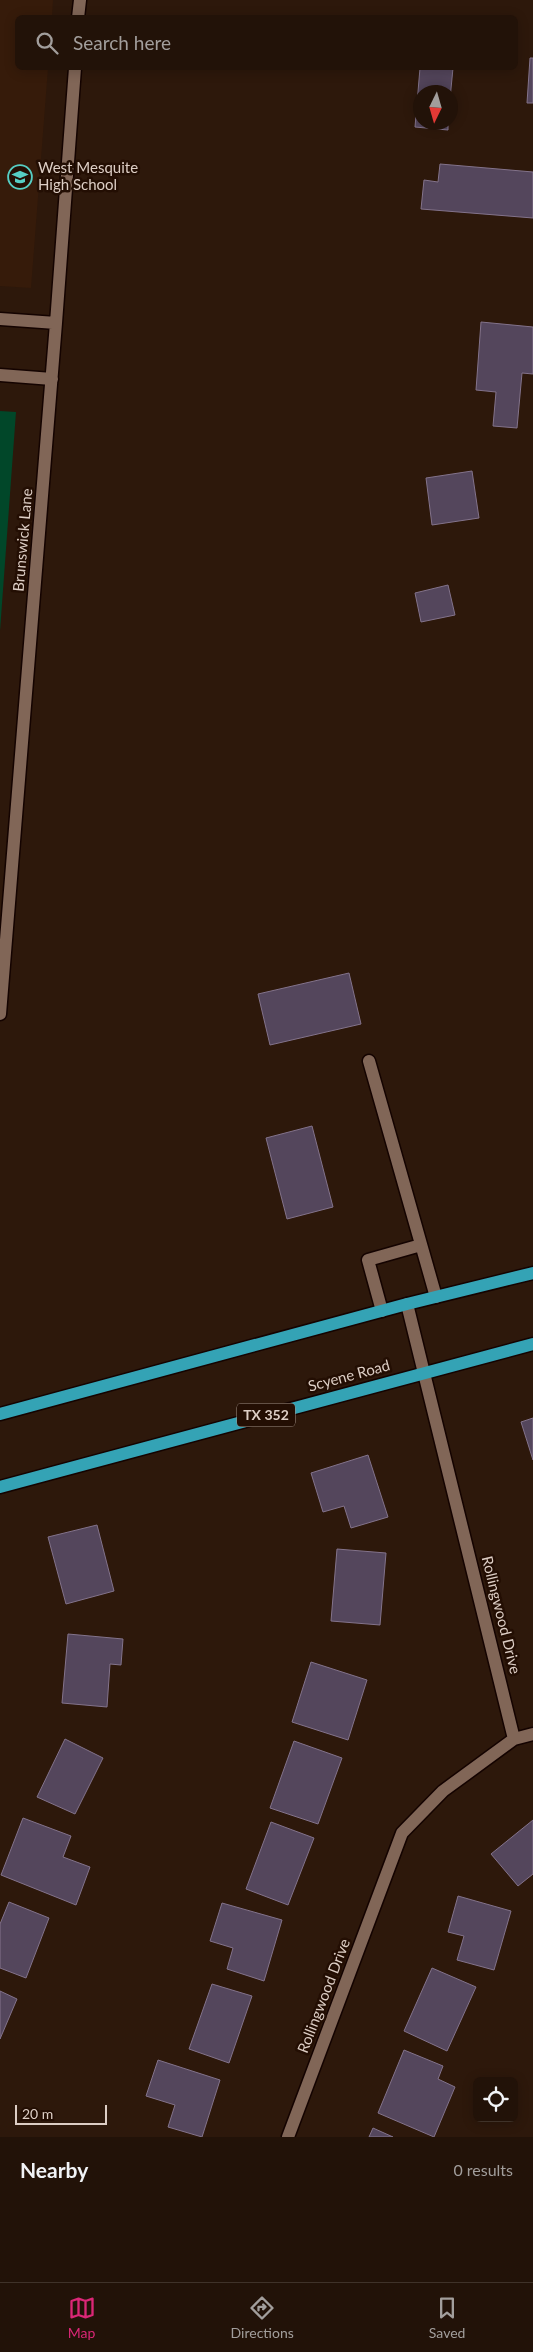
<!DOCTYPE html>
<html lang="en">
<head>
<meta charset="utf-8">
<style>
  body { margin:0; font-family:Lato,sans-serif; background:#2e2016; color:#f1f3f6 }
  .controls { position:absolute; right:15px; bottom:15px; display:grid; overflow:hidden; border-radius:8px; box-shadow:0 2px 12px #0003 }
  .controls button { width:45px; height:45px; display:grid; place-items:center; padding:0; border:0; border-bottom:1px solid #3f3229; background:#221208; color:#f1f3f6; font:25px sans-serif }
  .compass { position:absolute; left:413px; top:85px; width:45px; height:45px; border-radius:50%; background:#221208; box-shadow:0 2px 12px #0003; rotate:185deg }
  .scale { position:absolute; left:15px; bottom:12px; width:92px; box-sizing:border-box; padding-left:5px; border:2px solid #ddcec5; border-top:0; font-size:14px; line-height:18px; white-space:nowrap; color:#ddcec5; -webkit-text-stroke:4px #230e03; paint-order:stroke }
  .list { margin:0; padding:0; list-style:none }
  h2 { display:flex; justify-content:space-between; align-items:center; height:65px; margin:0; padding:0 20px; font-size:21px }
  h2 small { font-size:16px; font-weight:400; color:#a29e9c }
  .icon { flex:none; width:28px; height:28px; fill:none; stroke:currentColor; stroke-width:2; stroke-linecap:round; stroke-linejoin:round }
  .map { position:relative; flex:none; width:533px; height:2137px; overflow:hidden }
  .search { position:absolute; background:#221208; box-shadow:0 2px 12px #0003; left:15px; right:15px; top:15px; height:55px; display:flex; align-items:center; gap:12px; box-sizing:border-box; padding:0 18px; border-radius:8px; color:#a29e9c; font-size:19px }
  .sheet { height:145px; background:#221208 }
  nav { display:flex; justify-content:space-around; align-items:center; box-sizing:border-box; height:70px; border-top:1px solid #3f3229; background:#221208; font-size:14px; color:#a29e9c }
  nav a { display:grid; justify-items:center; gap:2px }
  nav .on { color:#db2777 }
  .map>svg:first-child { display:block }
  .built { fill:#361b0a }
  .green { fill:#014729 }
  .building { fill:#54465c; stroke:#83738b }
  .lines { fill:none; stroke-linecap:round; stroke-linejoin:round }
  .lane-casing { stroke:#140300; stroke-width:15 }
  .street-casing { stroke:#140300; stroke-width:15 }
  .primary-casing { stroke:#140300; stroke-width:15 }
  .lane { stroke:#816657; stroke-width:12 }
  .street { stroke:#816657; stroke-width:12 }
  .primary { stroke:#34a3b5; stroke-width:12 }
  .labels { text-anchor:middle; stroke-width:5; stroke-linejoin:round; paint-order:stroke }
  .shield { fill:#230e03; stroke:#a5948b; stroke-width:1 }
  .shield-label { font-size:14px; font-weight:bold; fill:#ddcec5 }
  .poi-label { font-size:15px; fill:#ddcec5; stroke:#230e03; text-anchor:start }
  .street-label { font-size:15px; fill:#ddcec5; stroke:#230e03 }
</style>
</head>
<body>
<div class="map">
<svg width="533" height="2137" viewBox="0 0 533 2137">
  <rect width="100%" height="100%" fill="#2d180b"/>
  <path class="built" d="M0,0H53L52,17L18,18V68H48L31,288L0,286Z"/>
  <path class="green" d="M0,411L16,412L0,631Z"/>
  <path class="building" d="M530,58H533V103H527Z
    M420,68H453L450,99V92H420V122H448V130L415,127Z
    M440,164L533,172V218L421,209L424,180L438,182Z
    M481,322L533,327V374L522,373L517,428L493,426L496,392L476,390Z
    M472,471L479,518L432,525L426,478Z
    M448,585L455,615L421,622L415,593Z
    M349,973L361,1024L270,1045L258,994Z
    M312,1126L333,1207L287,1219L266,1138Z
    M533,1418V1460L521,1422Z
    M368,1455L388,1517L351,1528L344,1506L323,1512L311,1473Z
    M97,1525L114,1591L66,1604L48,1537Z
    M337,1549L386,1553L380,1625L331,1621Z
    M68,1634L123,1639L121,1665L110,1664L107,1707L62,1703Z
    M311,1662L367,1680L348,1740L292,1722Z
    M65,1739L103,1758L75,1814L37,1797Z
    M294,1741L342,1758L318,1824L270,1808Z
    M23,1818L71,1836L63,1857L90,1867L76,1905L1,1875Z
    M533,1820V1874L518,1886L491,1854Z
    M271,1822L314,1838L288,1905L246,1889Z
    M458,1896L511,1911L494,1970L457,1960L464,1936L448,1932Z
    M9,1902L49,1918L26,1978L0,1968V1924Z
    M222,1903L282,1920L264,1981L227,1969L233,1948L210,1941Z
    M432,1968L476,1987L447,2051L404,2031Z
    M212,1984L252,1996L229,2063L189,2049Z
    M0,1991L17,1999L0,2039Z
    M404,2050L443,2066L438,2079L455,2087L434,2137L378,2113Z
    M158,2060L220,2080L202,2137L168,2127L175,2105L146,2096Z
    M373,2128L393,2137H369Z"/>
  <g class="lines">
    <g class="lane-casing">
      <path id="lane" d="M369,1061L436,1297
        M382,1311L368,1260L421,1245"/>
    </g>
    <g class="street-casing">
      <path id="street" d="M78,18L80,0
        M0,319L56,323
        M0,375L52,379
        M0,1014L56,323L75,68
        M407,1304L514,1739
        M288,2137L402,1833L443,1791L514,1739L533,1734"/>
    </g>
    <g class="primary-casing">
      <path id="primary" d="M0,1414L407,1304L533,1273
        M0,1487L533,1344"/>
    </g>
    <use href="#lane" class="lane"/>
    <use href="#street" class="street"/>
    <use href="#primary" class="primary"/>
  </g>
  <defs>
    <g id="school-ring" transform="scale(1.25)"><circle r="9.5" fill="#230e03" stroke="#56cec4" stroke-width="1.5"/><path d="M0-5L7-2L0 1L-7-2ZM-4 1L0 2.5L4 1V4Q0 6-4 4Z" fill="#56cec4"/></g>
  </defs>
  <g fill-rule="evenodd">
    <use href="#school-ring" x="20" y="177"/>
  </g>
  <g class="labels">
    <rect class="shield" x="237" y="1403.5" width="58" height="23" rx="4"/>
    <g class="shield-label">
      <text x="266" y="1420">TX 352</text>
    </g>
    <g class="poi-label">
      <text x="38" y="173">West Mesquite<tspan x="38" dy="17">High School</tspan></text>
    </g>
    <g class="street-label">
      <text transform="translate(23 540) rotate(-85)" y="5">Brunswick Lane</text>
      <text transform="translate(349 1376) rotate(-15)" y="5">Scyene Road</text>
      <text transform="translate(501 1615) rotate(76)" y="5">Rollingwood Drive</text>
      <text transform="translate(324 1996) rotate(-69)" y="5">Rollingwood Drive</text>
    </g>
  </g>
</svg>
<div class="controls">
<button><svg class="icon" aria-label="locate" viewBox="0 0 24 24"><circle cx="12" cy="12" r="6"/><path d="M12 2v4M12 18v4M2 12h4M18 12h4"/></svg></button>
</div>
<svg class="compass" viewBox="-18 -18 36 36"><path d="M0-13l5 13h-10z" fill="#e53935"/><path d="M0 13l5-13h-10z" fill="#a29e9c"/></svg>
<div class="scale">20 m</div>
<div class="search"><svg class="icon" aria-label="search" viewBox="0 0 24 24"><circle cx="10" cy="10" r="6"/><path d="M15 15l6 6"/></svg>Search here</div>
</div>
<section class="sheet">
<h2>Nearby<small>0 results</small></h2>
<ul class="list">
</ul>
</section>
<nav>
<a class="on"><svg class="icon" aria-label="map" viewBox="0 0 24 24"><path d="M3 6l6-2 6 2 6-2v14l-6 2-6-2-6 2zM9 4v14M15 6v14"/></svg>Map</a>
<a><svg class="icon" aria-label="directions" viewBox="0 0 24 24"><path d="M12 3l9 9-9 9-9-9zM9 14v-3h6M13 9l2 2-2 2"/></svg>Directions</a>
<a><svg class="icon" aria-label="saved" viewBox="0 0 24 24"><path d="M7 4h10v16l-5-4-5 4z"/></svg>Saved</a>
</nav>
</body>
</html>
